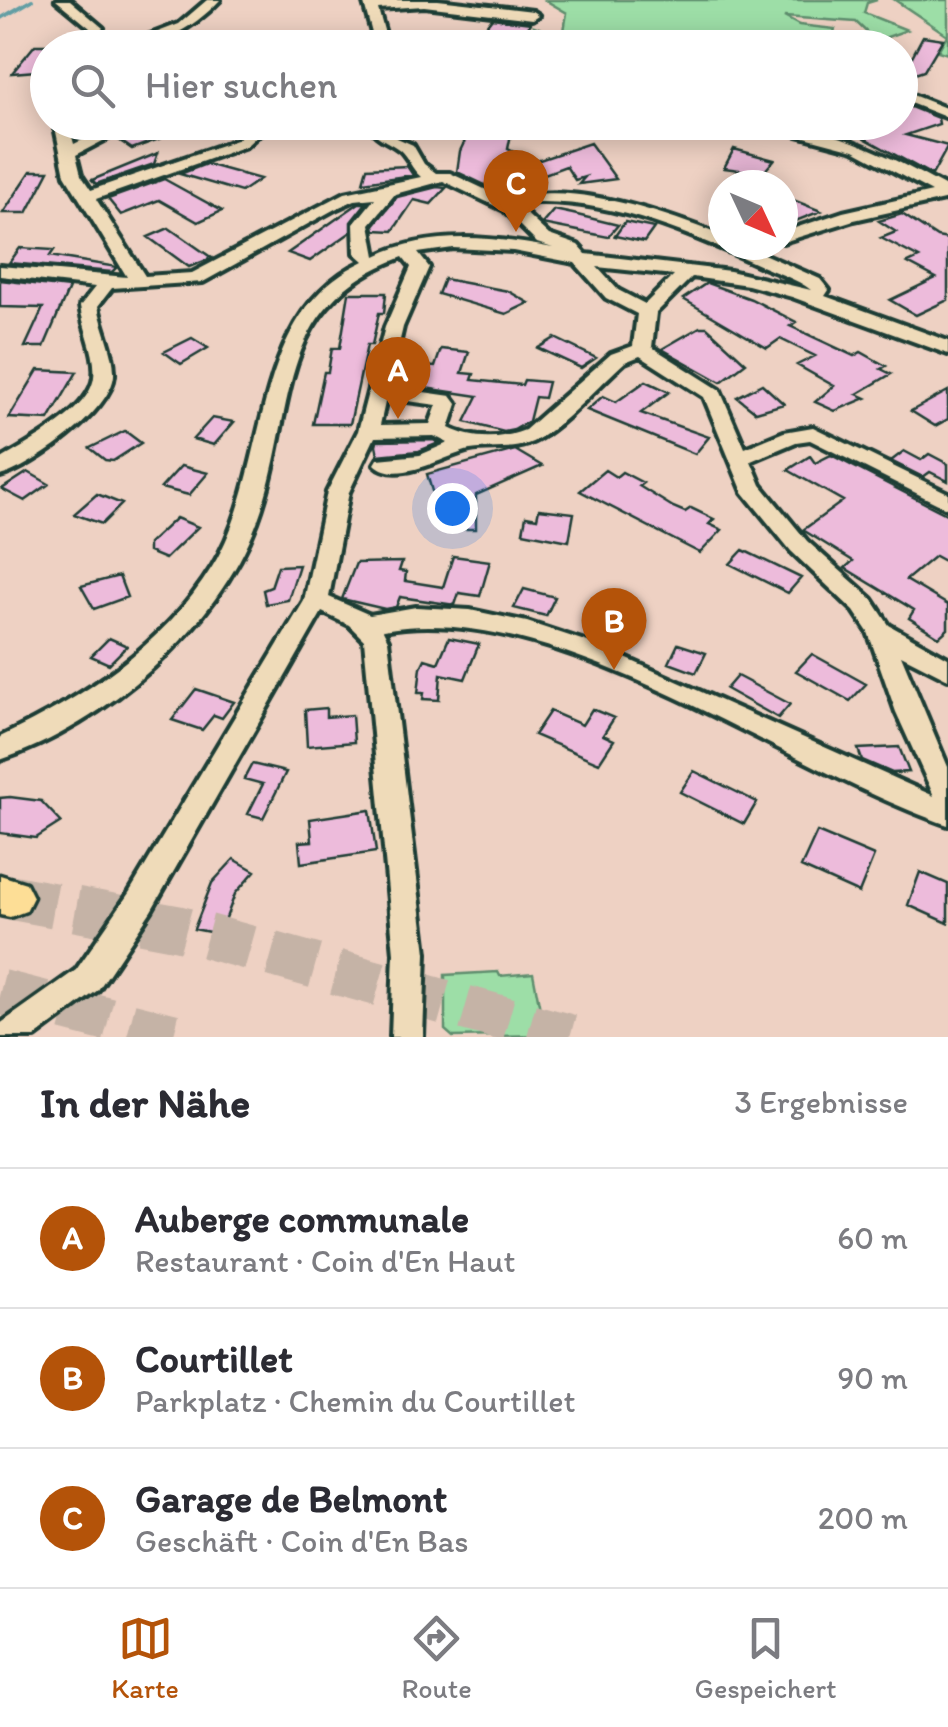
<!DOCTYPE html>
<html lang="de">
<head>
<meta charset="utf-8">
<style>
  body { margin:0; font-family:Itim,sans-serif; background:#f7f7f7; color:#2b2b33 }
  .compass { position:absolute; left:708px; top:170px; width:90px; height:90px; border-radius:50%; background:#fff; box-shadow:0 5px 25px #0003; rotate:134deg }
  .you { position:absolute; left:452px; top:508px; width:35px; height:35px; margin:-25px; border:8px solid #fff; border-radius:50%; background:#1a73e8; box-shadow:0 0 0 15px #1a73e833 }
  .badge { display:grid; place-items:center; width:65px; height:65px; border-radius:50%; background:#b45309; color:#fff; font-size:32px; font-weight:700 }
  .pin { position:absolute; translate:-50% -82px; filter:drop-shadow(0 2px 5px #0008) }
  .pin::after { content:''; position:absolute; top:52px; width:35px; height:30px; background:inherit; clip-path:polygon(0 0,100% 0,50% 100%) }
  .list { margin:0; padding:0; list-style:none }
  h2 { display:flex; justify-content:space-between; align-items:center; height:130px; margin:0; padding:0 40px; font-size:42px }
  h2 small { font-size:32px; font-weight:400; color:#7c7c81 }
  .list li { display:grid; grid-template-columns:65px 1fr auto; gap:30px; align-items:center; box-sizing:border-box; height:140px; padding:0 40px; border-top:2px solid #e1e1e2 }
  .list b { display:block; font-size:38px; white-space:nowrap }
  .list p { margin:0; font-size:32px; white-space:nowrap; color:#7c7c81 }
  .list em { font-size:32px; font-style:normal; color:#7c7c81 }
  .icon { flex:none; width:55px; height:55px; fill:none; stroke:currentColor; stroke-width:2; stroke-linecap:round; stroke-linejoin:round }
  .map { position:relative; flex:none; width:948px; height:1037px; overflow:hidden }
  .search { position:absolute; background:#fff; box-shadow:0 5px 25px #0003; left:30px; right:30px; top:30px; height:110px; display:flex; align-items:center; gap:25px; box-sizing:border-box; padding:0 35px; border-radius:55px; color:#7c7c81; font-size:38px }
  .sheet { height:550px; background:#fff }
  nav { display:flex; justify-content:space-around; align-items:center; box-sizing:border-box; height:140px; border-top:2px solid #e1e1e2; background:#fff; font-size:28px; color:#7c7c81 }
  nav a { display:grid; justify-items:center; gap:5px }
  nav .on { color:#b45309 }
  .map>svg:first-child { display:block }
  .green { fill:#9ddea7; stroke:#5e8e6e; stroke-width:2.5 }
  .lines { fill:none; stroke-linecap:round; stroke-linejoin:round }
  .stream { stroke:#629ea4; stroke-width:4 }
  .building { fill:#edbbdb; stroke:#1f3d34; stroke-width:2.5 }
  .highway-tunnel { stroke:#c5b3a6; stroke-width:45; stroke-dasharray:45 22; stroke-linecap:butt }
  .minor-casing { stroke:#1f3d34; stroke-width:8 }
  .highway-casing { stroke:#1f3d34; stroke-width:7 }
  .minor { fill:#efdbb9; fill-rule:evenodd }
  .highway { fill:#fdde96; fill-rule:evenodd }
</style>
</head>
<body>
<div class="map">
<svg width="948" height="1037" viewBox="0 0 948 1037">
  <rect width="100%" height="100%" fill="#eed1c3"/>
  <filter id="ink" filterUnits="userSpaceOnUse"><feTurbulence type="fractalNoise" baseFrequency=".01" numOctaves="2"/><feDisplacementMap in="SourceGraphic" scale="20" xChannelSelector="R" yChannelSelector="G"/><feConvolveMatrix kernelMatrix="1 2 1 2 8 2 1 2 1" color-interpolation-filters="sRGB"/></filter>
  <g filter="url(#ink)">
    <path class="green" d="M545,0H877L867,3L864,13L907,30L876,41L856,22L784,17L799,25L835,29L829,47H681L675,39L656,40L655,47H601L551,37L536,39L534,26L549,32L564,31L567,13Z
      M895,0H948V54L938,51L947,35Z
      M498,972L500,976L533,973L545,1035L453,1037L445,1030V975Z"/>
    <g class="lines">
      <path class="stream" d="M0,19L32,0"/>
    </g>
    <path class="building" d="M492,18L531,23L517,44L475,40Z
      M923,36L943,39L924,71L900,79Z
      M35,45H48V70L12,73Z
      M906,105L938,118L939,124L906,135L948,146L932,175L850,130L878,122H900V107Z
      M143,122H158L175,133L132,149L116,138Z
      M471,128L512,129L508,149L534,162L590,143L616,179L579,184L585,177L575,180L566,166L520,183L538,191L506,195L457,172L460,151Z
      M734,149L774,160L763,173L724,168Z
      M158,153L154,164L96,184L92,180Z
      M206,164L260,179L241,192L180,174Z
      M407,166L413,175L363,182L367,168Z
      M31,171H49L27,213H3Z
      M164,179L222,211L198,222L159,200L121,215L108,199Z
      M437,187L446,188L431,204L414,200L393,231L375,230L374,225L397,197Z
      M783,196L821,211L783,226Z
      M359,203H366L351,222V232L310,261L288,253Z
      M554,210L573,214L618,225L608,237L542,224Z
      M902,214L937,237L948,239V300L916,315L890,300L936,278L908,263L919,258L881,238L896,232L879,221Z
      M625,222L654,228L644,242L615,236Z
      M169,228L212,258L189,267L148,237Z
      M20,248L54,250L50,256L117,267L112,272L9,263Z
      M444,279L508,291L529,303L506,314L438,294Z
      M0,280L69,288L44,347H25L43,308L0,307Z
      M707,283L751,299L796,322L790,326L854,356L861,352L886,366L881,369L891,374L857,394L866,398L835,411L815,402L834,386L797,365L815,356L780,339L767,348L683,299Z
      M349,293H386L384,313H379L372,345H367L350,424H313L324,372H328L332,348H340Z
      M700,327H707L746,363L721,382L662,349Z
      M192,338L208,348L181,364L164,352Z
      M555,338L596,358L581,368L538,348Z
      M441,349L469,352L462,373L474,374L472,380L522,385L524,380L548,382L544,398L535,397L529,421L514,430L504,432L465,422L478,396L418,387L425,366L435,367Z
      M38,370L77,372L49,420L9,418Z
      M646,381L669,392L641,413L709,437L695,454L587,410L603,396L616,402Z
      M762,384L784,404L756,412L737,397Z
      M948,391V419L935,426L911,411Z
      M212,418L234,422L214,445L193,439Z
      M125,431L141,443L113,461L105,460L90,448Z
      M433,440L439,443L419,451L378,455L376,445L377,441Z
      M515,450L542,466L476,495V529H451L452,496L434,498L427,474Z
      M904,451L921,460L929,454L948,464V481L930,472L923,477L891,461Z
      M831,455L948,515V563L935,556L906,580L948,605V629L939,637L909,618L914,610L845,568L853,561L803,530L843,501L788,470L810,456L815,463Z
      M181,466L208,473L189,495L161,488Z
      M605,470L616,477L622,472L643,483L639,486L673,507L685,512L691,508L714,519L709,524L722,530L700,553L580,491Z
      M28,472L49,484L25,501L2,489Z
      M97,494L122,504L102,524L74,514Z
      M539,509L574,513L569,541L523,532L526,516L537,518Z
      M176,518L198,527L165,559L148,552V544Z
      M743,550L801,578L788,593L730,564Z
      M453,556L490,561L480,596L459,593L455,605L400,597L396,607L385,609L342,599L356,563L402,562L399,571L406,572L405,581L443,587Z
      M299,565L288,600L266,604L263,590L271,587L278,566Z
      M119,576L127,597L94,609L81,586Z
      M524,589L555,597L546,616L514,608Z
      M596,609L626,622L611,642L583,624Z
      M109,638L127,646L109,664L91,656Z
      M449,638L479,644L465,679L441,674L439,700L423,699L424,693H418L421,667L425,659L438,663Z
      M678,644L706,653L696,673L669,663Z
      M812,654L866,684L850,701L796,671Z
      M737,676L790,704L778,718L726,689Z
      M196,689L234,702L222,718L214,715L202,730L172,720Z
      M326,708V717L352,715L354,742L307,746L305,710Z
      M592,709L614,718L603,735L614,740L599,763L534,735L550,711L582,725Z
      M899,747L909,772L892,773L862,760L858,749Z
      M252,764L286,772L263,818L248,814L263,784L244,779Z
      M694,771L757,802L744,824L680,792Z
      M10,797L41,801L61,822L36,838L0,833V798Z
      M370,810L376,852L301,863L299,842L312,841L310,819Z
      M817,832L874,856L859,893L801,867Z
      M234,859L255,871L235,894L220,934L194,929L212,883Z
      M920,872L948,884V923L908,905Z"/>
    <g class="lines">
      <path class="highway-tunnel" d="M10,897L178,928L570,1037
        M0,992L177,1037"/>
      <g class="minor-casing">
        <path id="minor" d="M56,0H70L103,28L87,48H73L90,28Z
          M207,0H220C192,30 157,48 116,48L179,24Z
          M363,0H438L533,11L539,15L533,19L424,6L378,9L389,48H376Z
          M900,90L948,109V118L900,99Z
          M54,122H68L74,144L119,122H139L76,155L81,175L91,190L236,140L256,122L270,124L246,146L96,199L145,276L192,273L345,193L421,177C412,170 408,157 400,150C384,138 379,142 366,122H381L388,134L413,145L424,164L436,173H450L510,201C563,177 670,215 723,236V245H743L820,279L829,290L825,296L948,341V354L792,297L748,285L692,277L656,313L652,347L720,390L745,448L784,432L813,427L948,493V509L810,440L796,442L751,461L761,485L807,541L872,599L889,625L948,658V679L901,655L948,767V825C782,768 557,598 383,630L388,640L426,953L423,1037H391L394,953L364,640L349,625L322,612L151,911L98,990L35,1037H0V1024L76,970L129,893L304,601L327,492L358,431L385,327L411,267L403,257C270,305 298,413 257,522C218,627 106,725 0,760V737C83,698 163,646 212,567C273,469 246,316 364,261L355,253L354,224L375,198L355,200L335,209L203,282L112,288L98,306C102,328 115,353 114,375C112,410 32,468 0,476V460C27,444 90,411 94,377C97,355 83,328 80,306L95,287L0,276V266L127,277L65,175ZM443,181L504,210L537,243L553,248C493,237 430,230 376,256L370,224L395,194ZM536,202C613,200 693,235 761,266C777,273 797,279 811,290L730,271L586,254L578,245L549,235L520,208ZM453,248L513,251L575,263L606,298L637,314L633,346L611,354L525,430C499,440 473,440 449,428L457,404L451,396L389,387L403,327L429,267L418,253ZM597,267L674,275L645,304L618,290ZM640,356L704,397L743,492L791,551L854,611L868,632L896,712L934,796L594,644L527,622L470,610L416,607L370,615L329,597L349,492L375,437L434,436L448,443L420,455L378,459L375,464C397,486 446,455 470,450C493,446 516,452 538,439C567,422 599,385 625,362ZM386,398L437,405L430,424L380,425Z
          M748,122C826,122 881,152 948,188V199L854,220L783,242V232L843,212L932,192L854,150Z"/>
      </g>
      <g class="highway-casing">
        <path id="highway" d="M0,875L26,883L33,897L26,911L10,917L0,915Z"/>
      </g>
      <use href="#minor" class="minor"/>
      <use href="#highway" class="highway"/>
    </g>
  </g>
</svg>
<svg class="compass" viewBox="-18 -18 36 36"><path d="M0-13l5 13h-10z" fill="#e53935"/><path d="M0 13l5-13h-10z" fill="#7c7c81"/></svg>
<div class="you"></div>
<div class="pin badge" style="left:398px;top:419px">A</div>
<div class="pin badge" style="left:614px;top:670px">B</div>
<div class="pin badge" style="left:516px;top:232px">C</div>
<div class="search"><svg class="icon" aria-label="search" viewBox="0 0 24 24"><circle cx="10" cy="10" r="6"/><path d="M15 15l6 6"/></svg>Hier suchen</div>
</div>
<section class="sheet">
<h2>In der Nähe<small>3 Ergebnisse</small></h2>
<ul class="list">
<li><span class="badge">A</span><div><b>Auberge communale</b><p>Restaurant · Coin d'En Haut</p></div><em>60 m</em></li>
<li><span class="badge">B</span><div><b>Courtillet</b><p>Parkplatz · Chemin du Courtillet</p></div><em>90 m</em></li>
<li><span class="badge">C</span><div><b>Garage de Belmont</b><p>Geschäft · Coin d'En Bas</p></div><em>200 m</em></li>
</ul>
</section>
<nav>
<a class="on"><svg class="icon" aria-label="map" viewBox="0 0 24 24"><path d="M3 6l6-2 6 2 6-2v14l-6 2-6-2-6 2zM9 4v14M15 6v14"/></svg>Karte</a>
<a><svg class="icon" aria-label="directions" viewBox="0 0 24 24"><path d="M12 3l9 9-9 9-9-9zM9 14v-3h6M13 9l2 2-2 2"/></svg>Route</a>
<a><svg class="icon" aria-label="saved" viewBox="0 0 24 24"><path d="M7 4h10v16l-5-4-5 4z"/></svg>Gespeichert</a>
</nav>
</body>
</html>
